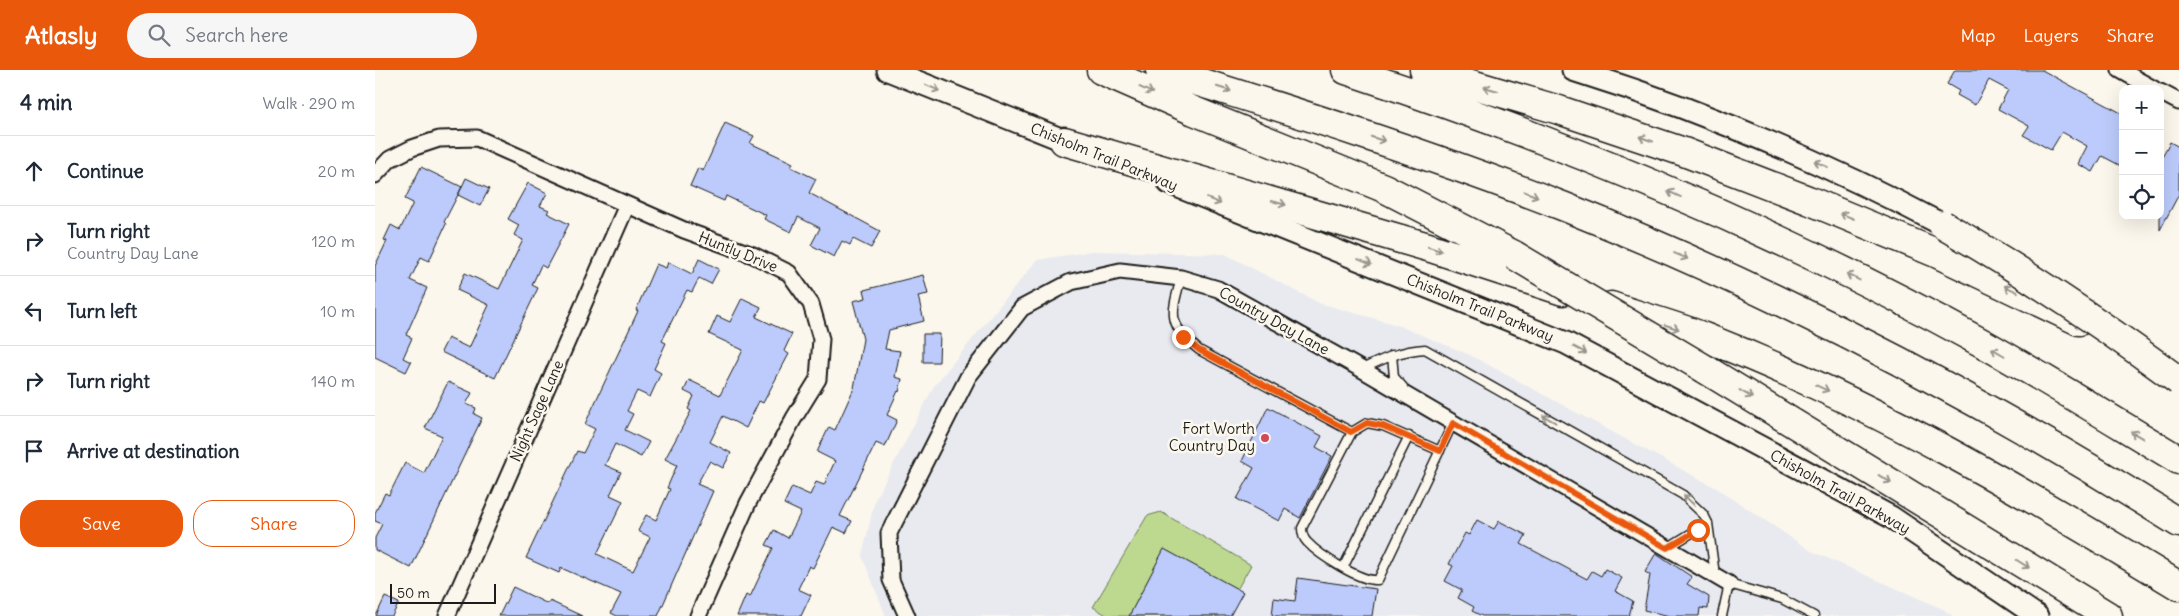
<!DOCTYPE html>
<html lang="en">
<head>
<meta charset="utf-8">
<style>
  body { margin:0; font-family:Delius,sans-serif; background:#f6f6f7; color:#1f2937 }
  .controls { position:absolute; right:15px; top:15px; display:grid; overflow:hidden; border-radius:10px; box-shadow:0 5px 20px #0002 }
  .controls button { width:45px; height:45px; display:grid; place-items:center; padding:0; border:0; border-bottom:1px solid #e0e1e3; background:#fff; color:#1f2937; font:25px sans-serif }
  .scale { position:absolute; left:15px; bottom:12px; width:106px; box-sizing:border-box; padding-left:5px; border:2px solid #1c1c1c; border-top:0; font-size:14px; line-height:18px; white-space:nowrap; color:#1c1c1c; -webkit-text-stroke:4px #fbf7ec; paint-order:stroke }
  .stop { position:absolute; width:15px; height:15px; margin:-11px; border:4px solid #ea580c; border-radius:50%; background:#fff }
  .stop.end { background:#ea580c; border-color:#fff; box-shadow:0 1px 5px #0008 }
  .list { margin:0; padding:0; list-style:none }
  h2 { display:flex; justify-content:space-between; align-items:center; height:65px; margin:0; padding:0 20px; font-size:21px }
  h2 small { font-size:16px; font-weight:400; color:#747a83 }
  .list li { display:grid; grid-template-columns:32px 1fr auto; gap:15px; align-items:center; box-sizing:border-box; height:70px; padding:0 20px; border-top:1px solid #e0e1e3 }
  .list b { display:block; font-size:19px; white-space:nowrap }
  .list p { margin:0; font-size:16px; white-space:nowrap; color:#747a83 }
  .list em { font-size:16px; font-style:normal; color:#747a83 }
  .actions { display:flex; gap:10px; padding:15px 20px }
  .actions a { flex:1; padding:11px 0; border:1px solid #ea580c; border-radius:20px; text-align:center; font-size:18px; color:#ea580c }
  .actions .main { background:#ea580c; color:#fff }
  .icon { flex:none; width:28px; height:28px; fill:none; stroke:currentColor; stroke-width:2; stroke-linecap:round; stroke-linejoin:round }
  .map { position:relative; flex:none; width:1804px; height:546px; overflow:hidden }
  header { display:flex; align-items:center; gap:30px; box-sizing:border-box; height:70px; padding:0 25px; background:#ea580c; color:#fff }
  header strong { font-size:24px }
  nav { display:flex; gap:28px; margin-inline-start:auto; font-size:18px }
  .search { width:350px; height:45px; background:#f6f6f7; display:flex; align-items:center; gap:12px; box-sizing:border-box; padding:0 18px; border-radius:28px; color:#747a83; font-size:19px }
  main { display:flex }
  aside { flex:1; background:#fff }
  .map>svg:first-child { display:block }
  .built { fill:#e8eaf0 }
  .green { fill:#bdd88f; stroke:#6c7a56 }
  .building { fill:#bccbfb; stroke:#1c1c1c }
  .lines { fill:none; stroke-linecap:round; stroke-linejoin:round }
  .service-casing { stroke:#1c1c1c; stroke-width:11 }
  .minor-casing { stroke:#1c1c1c; stroke-width:19 }
  .secondary-casing { stroke:#1c1c1c; stroke-width:25 }
  .motorway-casing { stroke:#1c1c1c; stroke-width:31 }
  .service { stroke:#fbf7ec; stroke-width:8 }
  .minor { stroke:#fbf7ec; stroke-width:15 }
  .secondary { stroke:#fbf7ec; stroke-width:21 }
  .motorway { stroke:#fbf7ec; stroke-width:28 }
  .motorway-bridge-casing { stroke:#1c1c1c; stroke-width:31; stroke-linecap:butt }
  .motorway-bridge { stroke:#fbf7ec; stroke-width:28 }
  .oneway { stroke:#97948e }
  .route { stroke:#ea580c; stroke-width:6 }
  .poi-dot { fill:#d1495b; stroke:#fbf7ec; stroke-width:2 }
  .labels { text-anchor:middle; stroke-width:5; stroke-linejoin:round; paint-order:stroke }
  .street-label { font-size:15px; fill:#1c1c1c; stroke:#fbf7ec }
  .poi-label { font-size:15px; fill:#1c1c1c; stroke:#fbf7ec; text-anchor:end }
</style>
</head>
<body>
<header>
<strong>Atlasly</strong>
<div class="search"><svg class="icon" aria-label="search" viewBox="0 0 24 24"><circle cx="10" cy="10" r="6"/><path d="M15 15l6 6"/></svg>Search here</div>
<nav><a>Map</a><a>Layers</a><a>Share</a></nav>
</header>
<main>
<aside>
<h2>4 min<small>Walk · 290 m</small></h2>
<ul class="list">
<li><svg class="icon" aria-label="ahead" viewBox="0 0 24 24"><path d="M12 20V5M6 11l6-6 6 6"/></svg><div><b>Continue</b></div><em>20 m</em></li>
<li><svg class="icon" aria-label="right" viewBox="0 0 24 24"><path d="M7 20v-9h11M14 6l5 5-5 5"/></svg><div><b>Turn right</b><p>Country Day Lane</p></div><em>120 m</em></li>
<li><svg class="icon" aria-label="left" viewBox="0 0 24 24"><path d="M17 20v-9H6M10 6l-5 5 5 5"/></svg><div><b>Turn left</b></div><em>10 m</em></li>
<li><svg class="icon" aria-label="right" viewBox="0 0 24 24"><path d="M7 20v-9h11M14 6l5 5-5 5"/></svg><div><b>Turn right</b></div><em>140 m</em></li>
<li><svg class="icon" aria-label="arrive" viewBox="0 0 24 24"><path d="M6 21V4h12l-3 4 3 4H6"/></svg><div><b>Arrive at destination</b></div></li>
</ul>
<div class="actions"><a class="main">Save</a><a>Share</a></div>
</aside>
<div class="map">
<svg width="1804" height="546" viewBox="0 0 1804 546">
  <rect width="100%" height="100%" fill="#fbf7ec"/>
  <filter id="ink" filterUnits="userSpaceOnUse"><feTurbulence type="fractalNoise" baseFrequency=".02" numOctaves="2"/><feDisplacementMap in="SourceGraphic" scale="10" xChannelSelector="R" yChannelSelector="G"/><feConvolveMatrix kernelMatrix="1 2 1 2 8 2 1 2 1" color-interpolation-filters="sRGB"/></filter>
  <g filter="url(#ink)">
    <path class="built" d="M717,181L850,184L944,233L1022,255L1095,285L1343,419L1436,481L1568,539L1578,546H511L487,486L500,430L559,316L662,190Z"/>
    <path class="green" d="M786,442L876,495L851,539L845,546H733L718,537L772,446Z"/>
    <path class="building" d="M1580,0H1667L1748,44V97L1727,86L1718,102L1703,94L1712,76L1687,62L1676,80L1648,65L1654,56L1623,39L1633,20L1614,10L1600,35L1582,25L1584,21L1572,14Z
      M350,53L379,66L375,73L418,93L416,97L441,109L434,123L505,161L496,178L478,169L475,175L467,171L459,187L436,175L445,158L423,147L416,162L389,149L391,145L351,126L349,131L315,116L323,98L328,101Z
      M1795,72L1804,77V124L1785,160V90Z
      M46,97L87,117L69,152L71,154L54,191L46,187L35,210L52,218L31,265L37,268L28,288L36,292L31,302L0,287V196L12,171L9,170L16,155L25,160L38,133L30,129Z
      M91,108L114,119L105,136L83,125Z
      M153,113L172,123L165,136L174,140L172,143L194,154L171,198L166,195L157,215L163,218L120,308L66,282L73,268L94,278L114,235L82,220L90,203L124,219L148,170L139,165L144,155L133,149Z
      M324,189L344,199L336,214L324,208L317,222L312,220L287,271L291,273L279,299L286,303L275,327L262,321L252,341L258,344L250,360L274,372L266,387L240,374L230,395L246,402L235,425L248,431L222,484L258,501L275,467L263,461L271,445L281,450L295,419L292,418L302,395L290,389L316,341L313,339L319,326L309,321L314,310L345,325L368,280L334,264L342,246L355,252L367,228L386,237L381,247L417,264L409,281L414,284L388,333L384,331L371,358L348,346L335,372L356,383L348,398L335,391L322,414L338,421L283,546H242L236,543L246,524L186,498L184,503L151,488L202,381L208,383L220,359L210,354L263,241L261,240L281,194L291,198L293,192L317,204Z
      M548,205L553,224L543,226L549,251L514,260L510,279L525,281L520,307L527,309L524,322L523,321L512,345L522,350L510,377L501,373L465,446L477,451L471,463L458,457L438,498L434,496L423,519L436,525L426,546H362L371,525L375,527L398,478L391,475L399,460L413,468L426,442L409,434L417,417L435,425L441,412L449,415L460,391L442,382L454,357L460,360L479,318L488,269L478,231L491,228L489,220Z
      M548,264H565L564,292H548Z
      M73,312L97,323L91,334L101,338L99,344L107,348L36,498L0,480V468L7,454L0,451V443L10,423L14,425L30,393L49,403L67,366L50,358Z
      M893,337L947,366L941,377L957,386L925,448L910,439L904,451L862,429L879,398L867,391Z
      M1102,450L1119,459L1124,451L1151,465L1146,474L1212,509L1217,501L1226,506L1230,499L1247,508L1240,521L1258,531L1254,546H1107L1097,541L1099,537L1083,528L1087,520L1070,511L1078,496L1074,494L1090,463L1094,465Z
      M789,479L868,522L855,546H754Z
      M1281,483L1317,507L1312,514L1334,527L1333,539L1325,538L1324,546H1295L1269,540L1275,505L1270,502Z
      M923,508L1001,519L997,546H897L899,528L920,531Z
      M138,517L173,534L175,531L207,546H124Z
      M10,527L24,533L17,546H1Z"/>
    <g class="lines">
      <g class="service-casing">
        <path id="service" d="M806,208C796,245 792,254 824,280L977,362
          M1017,285L1019,307L1028,317
          M987,299C1008,289 1027,280 1050,279L1308,425L1329,445L1333,453L1340,505
          M1065,381L1008,356L992,353L977,362L927,458C927,463 928,468 932,472C944,485 986,512 1003,510L1078,353
          M1292,478L1333,453
          M968,498L1034,366
          M1347,546L1354,514L1407,529L1439,546"/>
      </g>
      <g class="minor-casing">
        <path id="minor" d="M1745,0L1779,19
          M1785,22L1804,32
          M0,105L15,89L37,78L64,69L102,68L309,160L378,185L414,203L436,234L446,269L443,309L419,348L373,433L323,546
          M72,546L252,135
          M532,546L516,510L514,463L593,307L647,238L696,212L745,201L806,208L843,219L986,299L1354,514"/>
      </g>
      <g class="secondary-casing">
        <path id="secondary" d="M513,0L703,76
          M1198,0C1327,40 1449,92 1568,155
          M794,113L1191,273L1516,447L1662,546"/>
      </g>
      <g class="motorway-casing">
        <path id="motorway" d="M726,0L819,41L1009,118L1139,185
          M785,0C922,42 1057,85 1190,137C1404,222 1609,330 1804,453
          M971,0C1191,72 1406,162 1609,274C1675,311 1739,351 1804,390
          M1049,0L1184,40L1309,82L1433,130L1561,183L1704,251
          M689,71L1053,177L1188,221
          M1236,236C1267,247 1299,255 1329,267C1496,332 1651,423 1804,516
          M1330,299L1733,546"/>
      </g>
      <use href="#service" class="service"/>
      <use href="#minor" class="minor"/>
      <use href="#secondary" class="secondary"/>
      <use href="#motorway" class="motorway"/>
      <g class="motorway-bridge-casing">
        <path id="motorway-bridge" d="M1568,155C1650,202 1728,255 1804,311
          M1139,185L1330,299"/>
      </g>
      <use href="#motorway-bridge" class="motorway-bridge"/>
    </g>
    <defs><path id="oneway-shaft" d="M-6 0H5M1.5-3L5.5 0L1.5 3" fill="none" stroke-width="1.6" stroke-linecap="round" stroke-linejoin="round" transform="scale(1.25)"/></defs>
    <g class="oneway">
      <use href="#oneway-shaft" transform="translate(558 18) rotate(22)"/>
      <use href="#oneway-shaft" transform="translate(849 19) rotate(17)"/>
      <use href="#oneway-shaft" transform="translate(1116 19) rotate(-164)"/>
      <use href="#oneway-shaft" transform="translate(771 20) rotate(24)"/>
      <use href="#oneway-shaft" transform="translate(1003 69) rotate(18)"/>
      <use href="#oneway-shaft" transform="translate(1271 69) rotate(-161)"/>
      <use href="#oneway-shaft" transform="translate(1446 94) rotate(-156)"/>
      <use href="#oneway-shaft" transform="translate(1156 124) rotate(21)"/>
      <use href="#oneway-shaft" transform="translate(1299 124) rotate(-156)"/>
      <use href="#oneway-shaft" transform="translate(839 131) rotate(22)"/>
      <use href="#oneway-shaft" transform="translate(904 133) rotate(16)"/>
      <use href="#oneway-shaft" transform="translate(1472 146) rotate(-157)"/>
      <use href="#oneway-shaft" transform="translate(1060 179) rotate(18)"/>
      <use href="#oneway-shaft" transform="translate(1306 186) rotate(23)"/>
      <use href="#oneway-shaft" transform="translate(990 192) rotate(22)"/>
      <use href="#oneway-shaft" transform="translate(1478 207) rotate(-153)"/>
      <use href="#oneway-shaft" transform="translate(1636 219) rotate(-155)"/>
      <use href="#oneway-shaft" transform="translate(1297 257) rotate(18)"/>
      <use href="#oneway-shaft" transform="translate(1205 280) rotate(28)"/>
      <use href="#oneway-shaft" transform="translate(1623 282) rotate(-150)"/>
      <use href="#oneway-shaft" transform="translate(1447 318) rotate(24)"/>
      <use href="#oneway-shaft" transform="translate(1371 324) rotate(31)"/>
      <use href="#oneway-shaft" transform="translate(1174 349) rotate(-151)"/>
      <use href="#oneway-shaft" transform="translate(1762 365) rotate(-149)"/>
      <use href="#oneway-shaft" transform="translate(1510 409) rotate(31)"/>
      <use href="#oneway-shaft" transform="translate(1314 430) rotate(-136)"/>
      <use href="#oneway-shaft" transform="translate(1648 494) rotate(32)"/>
    </g>
  </g>
  <g class="lines" filter="url(#ink)">
    <path class="route" d="M808,267L824,280L976,362L992,353L1008,356L1065,381L1078,353L1292,478L1323,460"/>
  </g>
  <circle class="poi-dot" cx="890" cy="368" r="5"/>
  <g class="labels">
    <g class="street-label">
      <text transform="translate(729 87) rotate(22)" y="5">Chisholm Trail Parkway</text>
      <text transform="translate(363 182) rotate(22)" y="5">Huntly Drive</text>
      <text transform="translate(1105 238) rotate(22)" y="5">Chisholm Trail Parkway</text>
      <text transform="translate(899 251) rotate(29)" y="5">Country Day Lane</text>
      <text transform="translate(162 341) rotate(-66)" y="5">Night Sage Lane</text>
      <text transform="translate(1465 422) rotate(29)" y="5">Chisholm Trail Parkway</text>
    </g>
    <g class="poi-label">
      <text x="880" y="364">Fort Worth<tspan x="880" dy="17">Country Day</tspan></text>
    </g>
  </g>
</svg>
<div class="controls">
<button>+</button>
<button>−</button>
<button><svg class="icon" aria-label="locate" viewBox="0 0 24 24"><circle cx="12" cy="12" r="6"/><path d="M12 2v4M12 18v4M2 12h4M18 12h4"/></svg></button>
</div>
<div class="scale">50 m</div>
<div class="stop" style="left:1323px;top:460px"></div>
<div class="stop end" style="left:808px;top:267px"></div>
</div>
</main>
</body>
</html>
